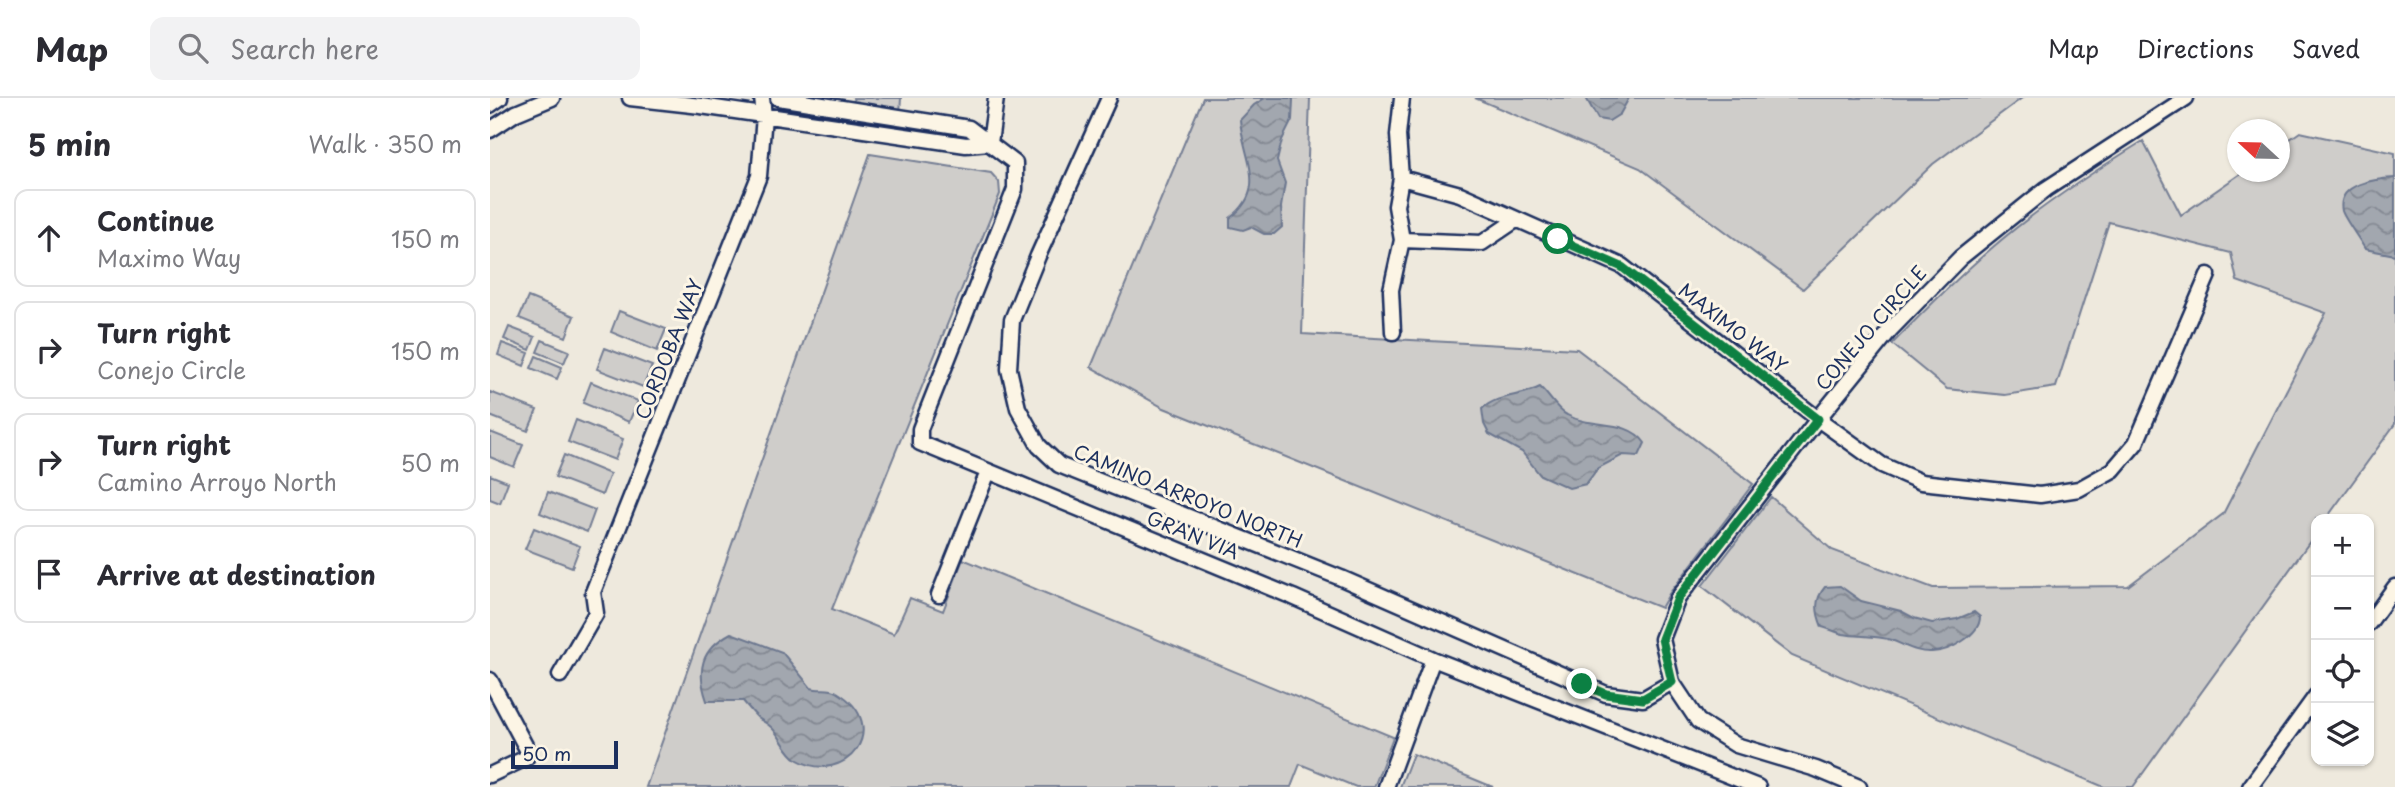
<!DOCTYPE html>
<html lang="en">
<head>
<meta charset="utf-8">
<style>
  body { margin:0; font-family:"Playpen Sans",sans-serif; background:#f2f2f3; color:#2b2b33 }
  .controls { position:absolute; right:21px; bottom:21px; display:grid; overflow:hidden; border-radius:14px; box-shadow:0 2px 5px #0004 }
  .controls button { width:63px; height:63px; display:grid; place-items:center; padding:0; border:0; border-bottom:2px solid #e1e1e2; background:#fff; color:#2b2b33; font:35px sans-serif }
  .compass { position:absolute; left:1737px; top:21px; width:63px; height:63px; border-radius:50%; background:#fff; box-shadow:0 2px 5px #0004; rotate:292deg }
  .scale { position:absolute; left:21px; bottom:18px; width:107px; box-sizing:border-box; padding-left:7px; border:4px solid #1b2f5e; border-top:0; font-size:19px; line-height:24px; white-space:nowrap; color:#1b2f5e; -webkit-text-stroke:5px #fcf5e5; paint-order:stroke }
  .stop { position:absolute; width:21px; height:21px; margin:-16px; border:5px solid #0b8043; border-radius:50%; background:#fff }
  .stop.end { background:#0b8043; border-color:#fff; box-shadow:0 2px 7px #0008 }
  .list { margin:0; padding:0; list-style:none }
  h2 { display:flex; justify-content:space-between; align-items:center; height:91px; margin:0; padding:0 28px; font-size:30px }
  h2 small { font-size:23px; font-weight:400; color:#7c7c81 }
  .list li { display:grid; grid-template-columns:46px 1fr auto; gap:21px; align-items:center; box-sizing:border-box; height:98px; margin:0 14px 14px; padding:0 14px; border:2px solid #e1e1e2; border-radius:14px }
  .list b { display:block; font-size:26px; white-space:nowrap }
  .list p { margin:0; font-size:23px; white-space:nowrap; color:#7c7c81 }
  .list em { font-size:23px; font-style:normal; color:#7c7c81 }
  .icon { flex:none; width:38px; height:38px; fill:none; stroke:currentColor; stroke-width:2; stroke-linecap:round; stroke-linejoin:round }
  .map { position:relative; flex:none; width:1905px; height:689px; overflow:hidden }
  header { display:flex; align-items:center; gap:42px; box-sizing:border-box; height:98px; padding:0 35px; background:#fff; border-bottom:2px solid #e1e1e2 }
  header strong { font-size:33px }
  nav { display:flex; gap:38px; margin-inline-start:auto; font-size:24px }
  .search { width:490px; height:63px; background:#f2f2f3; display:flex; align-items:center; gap:18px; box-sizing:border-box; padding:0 24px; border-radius:14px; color:#7c7c81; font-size:26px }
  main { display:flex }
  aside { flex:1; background:#fff }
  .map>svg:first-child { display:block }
  .grass { fill:#cfcdca; stroke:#757e94; stroke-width:2 }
  .water { fill:url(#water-waves); stroke:#6c778f; stroke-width:2 }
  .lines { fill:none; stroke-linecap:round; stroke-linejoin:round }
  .minor-casing { stroke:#1b2f5e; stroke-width:19 }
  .minor { stroke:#fcf5e5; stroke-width:14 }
  .route { stroke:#0b8043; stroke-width:9 }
  .labels { text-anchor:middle; stroke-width:6; stroke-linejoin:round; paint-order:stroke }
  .street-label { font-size:19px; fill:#1b2f5e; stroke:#fcf5e5 }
</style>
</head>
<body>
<header>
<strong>Map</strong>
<div class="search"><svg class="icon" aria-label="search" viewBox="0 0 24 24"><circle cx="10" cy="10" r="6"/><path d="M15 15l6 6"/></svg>Search here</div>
<nav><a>Map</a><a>Directions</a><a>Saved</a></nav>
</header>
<main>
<aside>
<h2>5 min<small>Walk · 350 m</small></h2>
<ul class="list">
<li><svg class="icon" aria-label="ahead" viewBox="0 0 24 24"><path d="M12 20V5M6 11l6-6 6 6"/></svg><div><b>Continue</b><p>Maximo Way</p></div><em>150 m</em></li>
<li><svg class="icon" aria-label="right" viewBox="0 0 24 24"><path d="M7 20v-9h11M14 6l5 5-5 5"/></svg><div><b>Turn right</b><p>Conejo Circle</p></div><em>150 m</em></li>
<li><svg class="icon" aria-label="right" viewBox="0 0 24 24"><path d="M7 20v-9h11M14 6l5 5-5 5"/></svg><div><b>Turn right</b><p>Camino Arroyo North</p></div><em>50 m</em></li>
<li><svg class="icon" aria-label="arrive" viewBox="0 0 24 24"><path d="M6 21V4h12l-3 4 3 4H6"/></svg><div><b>Arrive at destination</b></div></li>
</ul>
</aside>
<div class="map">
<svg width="1905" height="689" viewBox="0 0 1905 689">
  <defs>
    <pattern id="water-waves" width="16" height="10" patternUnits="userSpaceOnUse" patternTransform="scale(1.75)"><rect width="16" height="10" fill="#a2a7af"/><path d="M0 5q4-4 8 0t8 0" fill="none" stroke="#838892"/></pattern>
  </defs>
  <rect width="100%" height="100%" fill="#eee9dd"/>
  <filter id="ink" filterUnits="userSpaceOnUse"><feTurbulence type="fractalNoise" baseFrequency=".0143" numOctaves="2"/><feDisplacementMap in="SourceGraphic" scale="14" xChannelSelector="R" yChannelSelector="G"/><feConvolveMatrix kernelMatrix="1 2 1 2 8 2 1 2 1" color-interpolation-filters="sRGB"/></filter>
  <g filter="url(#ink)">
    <path class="grass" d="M363,0H411L410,16L366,11Z
      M713,0H820L812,236L1087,251L1263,386L1179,496L1171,510L674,310L601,269Z
      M985,0H1532L1443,66L1313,191L1150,70Z
      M1810,34L1905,55V326L1836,421H1826V435L1643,689H1614L1302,558L1212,488L1281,399L1342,452L1443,490L1638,488L1733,416L1836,215L1747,183L1741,155L1619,124L1566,289L1515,297L1457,291L1402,246C1435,212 1468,179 1503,149C1549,109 1601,75 1653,43L1691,117L1753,74H1790V48Z
      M380,56L501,75L509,84L510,96L342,511L404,536L420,500L453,513L473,461L903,639L884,689H866L810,666L801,689H156Z
      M38,199L84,218L76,239L29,220Z
      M129,213L176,231L167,253L121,234Z
      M19,229L45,239L40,252L14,241Z
      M52,242L79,253L74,265L47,254Z
      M12,245L39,255L34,268L8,257Z
      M115,250L162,268L153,289L107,271Z
      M46,258L72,269L67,281L41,270Z
      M101,284L148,303L139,324L93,305Z
      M0,294L47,312L38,333L0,318Z
      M86,322L133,341L125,362L78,344Z
      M0,334L33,347L24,369L0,359Z
      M74,357L120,376L112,397L65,379Z
      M0,377L18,384L10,405L0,401Z
      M58,394L105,412L97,434L50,415Z
      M44,430L90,448L82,469L35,451Z
      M923,656L1003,689H910Z"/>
    <path class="water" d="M775,0H802L803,2L802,22L792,42L787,63L795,85L791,109L792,129L784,136H774L761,129L753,132L740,129V120C779,91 753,60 750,22L764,7Z
      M1096,0H1139L1130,16L1119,23L1108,21Z
      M1905,80V157L1875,151C1870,142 1854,120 1852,113C1846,85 1886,81 1905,80Z
      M1050,289C1059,297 1067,312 1077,317C1102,331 1137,320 1155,345L1149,358L1133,357L1108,370L1096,386L1079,390L1050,377L1032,354L999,336L994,326L992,311C1008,296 1031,299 1050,289Z
      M1350,488L1371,503L1411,513L1424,520L1442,525L1467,521L1484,514L1490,519C1490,537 1459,554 1442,554C1426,555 1415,547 1401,542C1385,537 1368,539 1353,536C1346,534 1339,531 1332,529C1326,514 1324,502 1335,489Z
      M241,535L292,554L321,590C330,593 340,589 347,594C404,629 355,689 308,662C296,655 291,638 281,629C277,625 272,623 268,620C263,615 258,609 253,603H217C206,572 211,551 241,535Z"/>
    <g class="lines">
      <g class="minor-casing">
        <path id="minor" d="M140,0L211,8L476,47L500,45
          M288,0L479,30L525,65V91L430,331V345L803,499L943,561L1268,689
          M619,0L548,158L522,222L519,271L528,310L549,348L569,367L851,480L1116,596L1153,601L1182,584
          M0,7L10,0
          M0,32L26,15L62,0
          M500,45L506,0
          M911,80L970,96L1132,168L1328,321L1392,367L1431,384L1550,397L1589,391L1623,372L1646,345L1718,177
          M912,142L992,145L1026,122
          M903,234L901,192L912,142L906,108L911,80L908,37L912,0
          M449,497L498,374
          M1879,525L1905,489
          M70,577L106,515L103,494L269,78L274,18L272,0
          M0,582L38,653L36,660L0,677
          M896,689L943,561
          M1369,689L1326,671L1246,647L1208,623L1182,584L1172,541L1188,500L1328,321L1400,232L1470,160L1556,91L1696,0
          M1760,689L1826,598"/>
      </g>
      <use href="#minor" class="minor"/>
    </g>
  </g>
  <g class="lines" filter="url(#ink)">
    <path class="route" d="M1068,141L1132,169L1328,321L1188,500L1172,541L1182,584L1153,601L1116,596L1092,586"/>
  </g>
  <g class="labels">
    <g class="street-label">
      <text transform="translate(1243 230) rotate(38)" y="7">MAXIMO WAY</text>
      <text transform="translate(1381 230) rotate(-49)" y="7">CONEJO CIRCLE</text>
      <text transform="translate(179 251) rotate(-68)" y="7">CORDOBA WAY</text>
      <text transform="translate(698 398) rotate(22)" y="7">CAMINO ARROYO NORTH</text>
      <text transform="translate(703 437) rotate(22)" y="7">GRAN VIA</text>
    </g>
  </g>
</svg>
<div class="controls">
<button>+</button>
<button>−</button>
<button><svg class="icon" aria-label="locate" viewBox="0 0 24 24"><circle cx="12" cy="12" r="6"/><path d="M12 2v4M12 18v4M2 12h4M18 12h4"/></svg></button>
<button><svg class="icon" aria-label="layers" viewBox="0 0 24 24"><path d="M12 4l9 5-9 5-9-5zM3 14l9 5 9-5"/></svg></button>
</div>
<svg class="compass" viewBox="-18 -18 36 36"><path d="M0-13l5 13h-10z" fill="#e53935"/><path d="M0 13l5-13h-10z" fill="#7c7c81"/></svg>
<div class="scale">50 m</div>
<div class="stop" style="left:1068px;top:141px"></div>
<div class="stop end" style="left:1092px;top:586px"></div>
</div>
</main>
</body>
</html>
